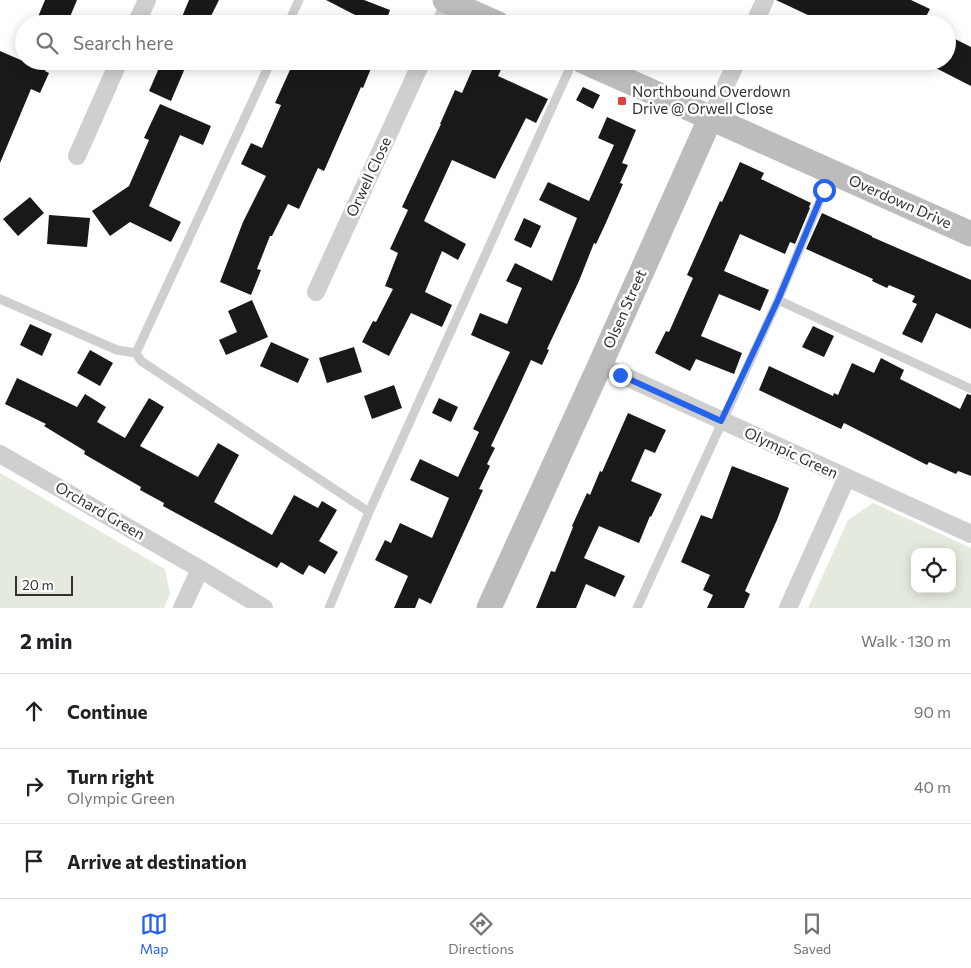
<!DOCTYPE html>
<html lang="en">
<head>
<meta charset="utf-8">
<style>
  body { margin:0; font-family:Commissioner,sans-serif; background:#f6f6f6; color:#202124 }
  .controls { position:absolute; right:15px; bottom:15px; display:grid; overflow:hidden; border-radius:10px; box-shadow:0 2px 12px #0003 }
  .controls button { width:45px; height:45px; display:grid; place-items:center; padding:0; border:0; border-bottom:1px solid #e0e0e0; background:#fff; color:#202124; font:25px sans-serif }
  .scale { position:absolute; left:15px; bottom:12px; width:58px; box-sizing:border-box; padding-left:5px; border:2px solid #323232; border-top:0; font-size:14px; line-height:18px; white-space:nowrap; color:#323232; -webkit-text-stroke:4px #fff; paint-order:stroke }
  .stop { position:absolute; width:15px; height:15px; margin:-11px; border:4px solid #2563eb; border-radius:50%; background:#fff }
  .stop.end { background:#2563eb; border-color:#fff; box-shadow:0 1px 5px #0008 }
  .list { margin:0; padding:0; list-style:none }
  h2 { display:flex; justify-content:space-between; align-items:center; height:65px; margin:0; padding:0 20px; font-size:21px }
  h2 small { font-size:16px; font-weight:400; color:#757577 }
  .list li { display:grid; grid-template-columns:32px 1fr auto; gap:15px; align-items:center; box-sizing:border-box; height:75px; padding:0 20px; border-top:1px solid #e0e0e0 }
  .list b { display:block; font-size:19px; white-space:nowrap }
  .list p { margin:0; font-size:16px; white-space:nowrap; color:#757577 }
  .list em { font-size:16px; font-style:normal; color:#757577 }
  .icon { flex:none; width:28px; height:28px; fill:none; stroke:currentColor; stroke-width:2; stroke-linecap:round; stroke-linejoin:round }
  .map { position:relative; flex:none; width:971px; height:608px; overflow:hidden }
  .search { position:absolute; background:#fff; box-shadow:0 2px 12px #0003; left:15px; right:15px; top:15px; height:55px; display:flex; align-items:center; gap:12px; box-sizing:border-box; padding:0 18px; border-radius:28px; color:#757577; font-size:19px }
  .sheet { height:290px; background:#fff }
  nav { display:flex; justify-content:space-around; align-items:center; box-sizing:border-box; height:70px; border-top:1px solid #e0e0e0; background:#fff; font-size:14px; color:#757577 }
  nav a { display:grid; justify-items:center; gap:2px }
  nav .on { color:#2563eb }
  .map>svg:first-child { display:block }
  .green { fill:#e4eade; fill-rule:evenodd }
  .building { fill:#191919 }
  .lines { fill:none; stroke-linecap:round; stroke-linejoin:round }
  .lane { stroke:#cfcfcf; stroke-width:9 }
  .street { stroke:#cfcfcf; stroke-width:18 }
  .secondary { stroke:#bcbcbc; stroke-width:25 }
  .route { stroke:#2563eb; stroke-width:6 }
  .poi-dot { fill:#dd4240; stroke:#fff; stroke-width:2 }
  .labels { text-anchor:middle; stroke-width:5; stroke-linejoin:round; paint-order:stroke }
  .poi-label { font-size:15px; fill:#323232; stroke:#fff; text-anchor:start }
  .street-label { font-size:15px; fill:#323232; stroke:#fff }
</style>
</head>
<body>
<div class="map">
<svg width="971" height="608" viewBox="0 0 971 608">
  <rect width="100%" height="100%" fill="#fff"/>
  <path class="green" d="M0,473L165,569L170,594L164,608H0Z
    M873,503L971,548V608H808L848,520ZM915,552H952V589H915Z"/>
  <path class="building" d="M45,0H77L67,24H35Z
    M189,0H219L207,24H179Z
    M326,0H364L390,10L385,24H354L357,16Z
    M776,0H911L930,9L922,24H827Z
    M947,35L971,47V86L922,61H947Z
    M0,51L23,61H49L45,71L49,73L40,93L31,89L0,163Z
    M162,61H188L171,101L149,91Z
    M294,61H374L363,88L361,87L324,171L318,168L299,209L288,204L272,236H270L257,269L261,270L251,295L220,282L243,222L266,176L241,164L251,143L262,148L281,105L275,103Z
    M476,61H505L498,76L548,99L536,123L526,118L495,179L452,160L424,221L466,244L458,260L442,251L425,292L452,305L442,327L411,313L389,356L362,342L373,321L376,322L393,289L385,286L398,253L390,249L408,210L402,207L441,124H440L455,90L462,93Z
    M583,87L600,95L593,109L576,100Z
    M160,104L211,126L203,145L180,135L149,206L181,222L171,242L130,222L110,236L92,211L129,186L149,140L144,138Z
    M607,117L636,130L622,163L628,165L620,183L623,184L604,227L596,244L594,243L579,281L547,349L549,350L542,365L531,360L509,408L491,446L495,448L487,464L490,466L479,489L483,490L431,604L419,598L415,608H394L408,576L375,560L385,540L391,543L400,523L432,538L449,498L410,480L420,459L458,477L479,432L473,429L510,352L471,335L480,313L507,324L522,288L506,281L515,263L552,281L577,218L539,200L548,182L589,201L614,145L598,138Z
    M740,162L764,173L761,179L811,203L809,207L810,208L795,244L790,242L785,254L740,234L724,271L769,290L760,311L719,294L701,336L742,353L734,374L696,359L690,371L655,353L666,331L669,332L693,278L687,275L720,201L722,202Z
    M30,197L44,213L18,236L3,219Z
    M822,213L872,236V237L971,280V329L936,313L922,343L902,334L917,304L912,302L915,296L889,285L887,288L872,281L873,279L806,249Z
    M49,215L90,218L87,247L47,244Z
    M524,218L541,226L531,248L514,240Z
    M252,300L268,337L226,355L219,340L237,332L228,311Z
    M30,324L52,334L42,356L20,345Z
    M813,326L834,336L824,357L802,347Z
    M271,342L309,359L298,383L260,366Z
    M354,347L362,372L327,383L319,358Z
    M90,350L113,363L100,386L77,373Z
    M881,358L904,370L900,379L960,409L967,394L971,395V476L958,471L956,474L929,462L927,465L844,423L841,429L759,390L769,366L833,396L834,393L838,395L852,363L874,373Z
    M17,378L77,407L85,394L106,407L97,422L125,438L149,398L164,407L140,446L198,477L218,443L239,455L214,502L272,535L294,495L318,508L322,501L337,510L319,541L338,552L325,574L309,565L303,575L281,562L277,568L163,506L164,503L140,490L141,487L84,454L85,451L44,426L46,424L5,404Z
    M394,385L402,408L372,419L364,396Z
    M439,398L458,407L451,422L432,413Z
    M628,413L666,430L655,453L645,449L631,481L662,494L651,517L650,516L639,543L599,526L584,558L625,576L615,597L586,584L576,608H536L551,571L555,572L573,527L572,526L587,493L590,495L600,471L602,472Z
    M732,466L789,488L777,520L745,591L750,594L744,608H707L713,595L703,590L710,575L681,562L701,515L712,519Z"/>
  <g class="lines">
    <path class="lane" d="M288,24L299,0
      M0,299L117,350L136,353L141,361L369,512
      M778,300L971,389
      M136,353L271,61
      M329,608L369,512L573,61
      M637,608L778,300L832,172"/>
    <path class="street" d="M136,24L147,0
      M440,24L450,2
      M754,24L765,0
      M710,119L737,61
      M77,156L119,61
      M316,292L422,61
      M600,365L971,534
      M0,454L200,569L264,608
      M182,608L200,569
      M788,608L846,479"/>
    <path class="secondary" d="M445,0L498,24
      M583,61L971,234
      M489,608L600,365L710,119"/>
  </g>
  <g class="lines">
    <path class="route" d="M620,375L721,421L778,300L824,190"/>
  </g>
  <rect class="poi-dot" x="617" y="96" width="10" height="10" rx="2.5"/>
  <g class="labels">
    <g class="poi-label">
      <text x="632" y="97">Northbound Overdown<tspan x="632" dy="17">Drive @ Orwell Close</tspan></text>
    </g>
    <g class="street-label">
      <text transform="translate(369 177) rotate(-65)" y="5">Orwell Close</text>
      <text transform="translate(900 202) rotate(24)" y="5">Overdown Drive</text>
      <text transform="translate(625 309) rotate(-66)" y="5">Olsen Street</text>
      <text transform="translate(791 453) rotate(25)" y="5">Olympic Green</text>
      <text transform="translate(100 511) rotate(30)" y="5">Orchard Green</text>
    </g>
  </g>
</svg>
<div class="controls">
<button><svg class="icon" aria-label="locate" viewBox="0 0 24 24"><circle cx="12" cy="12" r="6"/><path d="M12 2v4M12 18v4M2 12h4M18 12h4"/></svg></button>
</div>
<div class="scale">20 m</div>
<div class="stop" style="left:824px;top:190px"></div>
<div class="stop end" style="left:620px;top:375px"></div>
<div class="search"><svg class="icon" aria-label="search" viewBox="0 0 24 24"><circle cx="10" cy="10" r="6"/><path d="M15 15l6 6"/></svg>Search here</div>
</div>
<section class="sheet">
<h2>2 min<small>Walk · 130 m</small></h2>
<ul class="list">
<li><svg class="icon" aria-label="ahead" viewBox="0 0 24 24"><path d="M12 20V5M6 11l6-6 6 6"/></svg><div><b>Continue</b></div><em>90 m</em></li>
<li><svg class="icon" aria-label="right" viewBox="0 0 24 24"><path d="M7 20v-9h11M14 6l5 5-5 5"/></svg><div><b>Turn right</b><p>Olympic Green</p></div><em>40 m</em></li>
<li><svg class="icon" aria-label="arrive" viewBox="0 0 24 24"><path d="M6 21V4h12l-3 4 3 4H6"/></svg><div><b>Arrive at destination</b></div></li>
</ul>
</section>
<nav>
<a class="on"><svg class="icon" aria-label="map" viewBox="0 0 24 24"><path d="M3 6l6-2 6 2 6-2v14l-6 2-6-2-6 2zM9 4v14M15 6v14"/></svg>Map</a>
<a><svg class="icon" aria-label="directions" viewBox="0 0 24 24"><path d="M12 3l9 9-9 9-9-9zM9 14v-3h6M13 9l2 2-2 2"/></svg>Directions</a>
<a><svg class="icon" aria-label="saved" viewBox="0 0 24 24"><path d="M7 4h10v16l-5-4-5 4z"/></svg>Saved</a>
</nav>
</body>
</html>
